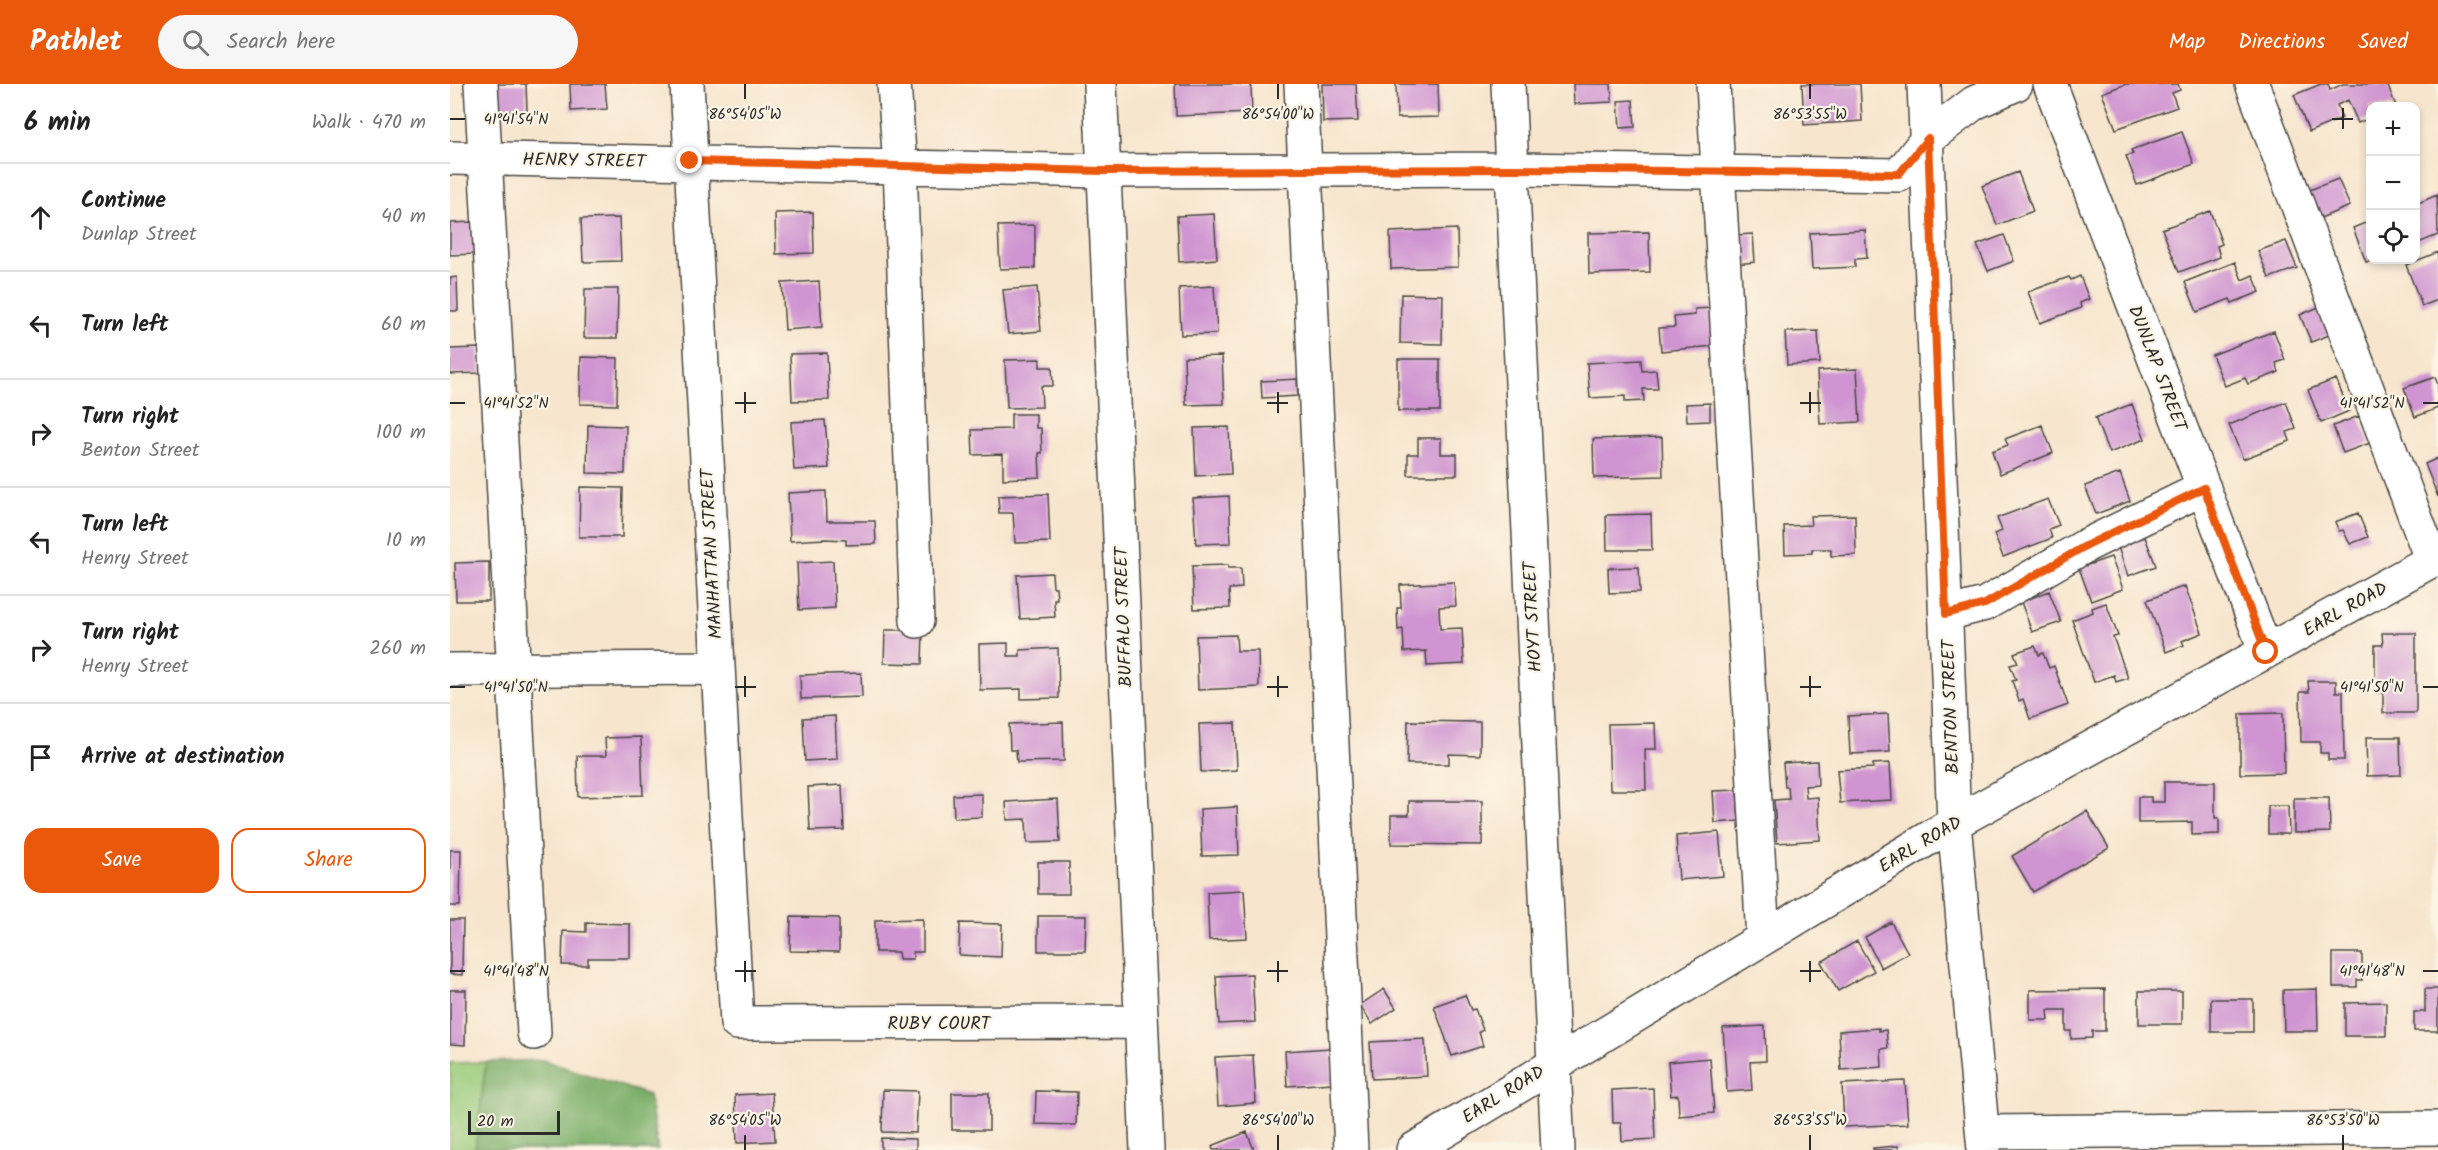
<!DOCTYPE html>
<html lang="en">
<head>
<meta charset="utf-8">
<style>
  body { margin:0; font-family:Kalam,sans-serif; background:#f6f6f6; color:#222 }
  .controls { position:absolute; right:18px; top:18px; display:grid; overflow:hidden; border-radius:12px; box-shadow:0 3px 9px #0003 }
  .controls button { width:54px; height:54px; display:grid; place-items:center; padding:0; border:0; border-bottom:2px solid #e0e0e0; background:#fff; color:#222; font:30px sans-serif }
  .scale { position:absolute; left:18px; bottom:15px; width:92px; box-sizing:border-box; padding-left:6px; border:3px solid #2b2b2b; border-top:0; font-size:16px; line-height:21px; white-space:nowrap; color:#2b2b2b; -webkit-text-stroke:4px #fcf5e5; paint-order:stroke }
  .stop { position:absolute; width:18px; height:18px; margin:-14px; border:4px solid #ea580c; border-radius:50%; background:#fff }
  .stop.end { background:#ea580c; border-color:#fff; box-shadow:0 2px 6px #0008 }
  .list { margin:0; padding:0; list-style:none }
  h2 { display:flex; justify-content:space-between; align-items:center; height:78px; margin:0; padding:0 24px; font-size:26px }
  h2 small { font-size:20px; font-weight:400; color:#767676 }
  .list li { display:grid; grid-template-columns:39px 1fr auto; gap:18px; align-items:center; box-sizing:border-box; height:108px; padding:0 24px; border-top:2px solid #e0e0e0 }
  .list b { display:block; font-size:22px; white-space:nowrap }
  .list p { margin:0; font-size:20px; white-space:nowrap; color:#767676 }
  .list em { font-size:20px; font-style:normal; color:#767676 }
  .actions { display:flex; gap:12px; padding:18px 24px }
  .actions a { flex:1; padding:14px 0; border:2px solid #ea580c; border-radius:18px; text-align:center; font-size:21px; color:#ea580c }
  .actions .main { background:#ea580c; color:#fff }
  .icon { flex:none; width:33px; height:33px; fill:none; stroke:currentColor; stroke-width:2; stroke-linecap:round; stroke-linejoin:round }
  .map { position:relative; flex:none; width:1988px; height:1066px; overflow:hidden }
  header { display:flex; align-items:center; gap:36px; box-sizing:border-box; height:84px; padding:0 30px; background:#ea580c; color:#fff }
  header strong { font-size:28px }
  nav { display:flex; gap:33px; margin-inline-start:auto; font-size:21px }
  .search { width:420px; height:54px; background:#f6f6f6; display:flex; align-items:center; gap:15px; box-sizing:border-box; padding:0 21px; border-radius:33px; color:#767676; font-size:22px }
  main { display:flex }
  aside { flex:1; background:#fff }
  .map>svg:first-child { display:block }
  .green { fill:#97c978; stroke:#617a52; stroke-width:1.5 }
  .forest { fill:#79ad68; stroke:#526c4a; stroke-width:1.5 }
  .building { fill:#cf94d1 }
  .lines { fill:none; stroke-linecap:round; stroke-linejoin:round }
  .minor-casing { stroke:#4a4743; stroke-width:36 }
  .minor { stroke:#fff; stroke-width:33 }
  .route { stroke:#ea580c; stroke-width:8 }
  .ticks { fill:none; stroke:#2b2b2b; stroke-width:2 }
  .labels { text-anchor:middle; stroke-width:4.5; stroke-linejoin:round; paint-order:stroke }
  .street-label { font-size:18px; fill:#2b2b2b; stroke:#fcf5e5 }
  .ticks-label { font-size:15px; text-anchor:middle; fill:#2b2b2b; stroke:#fcf5e5; stroke-width:4.5; stroke-linejoin:round; paint-order:stroke }
</style>
</head>
<body>
<header>
<strong>Pathlet</strong>
<div class="search"><svg class="icon" aria-label="search" viewBox="0 0 24 24"><circle cx="10" cy="10" r="6"/><path d="M15 15l6 6"/></svg>Search here</div>
<nav><a>Map</a><a>Directions</a><a>Saved</a></nav>
</header>
<main>
<aside>
<h2>6 min<small>Walk · 470 m</small></h2>
<ul class="list">
<li><svg class="icon" aria-label="ahead" viewBox="0 0 24 24"><path d="M12 20V5M6 11l6-6 6 6"/></svg><div><b>Continue</b><p>Dunlap Street</p></div><em>40 m</em></li>
<li><svg class="icon" aria-label="left" viewBox="0 0 24 24"><path d="M17 20v-9H6M10 6l-5 5 5 5"/></svg><div><b>Turn left</b></div><em>60 m</em></li>
<li><svg class="icon" aria-label="right" viewBox="0 0 24 24"><path d="M7 20v-9h11M14 6l5 5-5 5"/></svg><div><b>Turn right</b><p>Benton Street</p></div><em>100 m</em></li>
<li><svg class="icon" aria-label="left" viewBox="0 0 24 24"><path d="M17 20v-9H6M10 6l-5 5 5 5"/></svg><div><b>Turn left</b><p>Henry Street</p></div><em>10 m</em></li>
<li><svg class="icon" aria-label="right" viewBox="0 0 24 24"><path d="M7 20v-9h11M14 6l5 5-5 5"/></svg><div><b>Turn right</b><p>Henry Street</p></div><em>260 m</em></li>
<li><svg class="icon" aria-label="arrive" viewBox="0 0 24 24"><path d="M6 21V4h12l-3 4 3 4H6"/></svg><div><b>Arrive at destination</b></div></li>
</ul>
<div class="actions"><a class="main">Save</a><a>Share</a></div>
</aside>
<div class="map">
<svg width="1988" height="1066" viewBox="0 0 1988 1066">
  <rect width="100%" height="100%" fill="#fcf5e5"/>
  <filter id="ink" filterUnits="userSpaceOnUse"><feTurbulence type="fractalNoise" baseFrequency=".0167" numOctaves="2"/><feDisplacementMap in="SourceGraphic" scale="12" xChannelSelector="R" yChannelSelector="G"/><feConvolveMatrix kernelMatrix="1 2 1 2 8 2 1 2 1" color-interpolation-filters="sRGB"/></filter>
  <filter id="wash" filterUnits="userSpaceOnUse"><feTurbulence type="fractalNoise" baseFrequency=".008" numOctaves="4" result="noise"/><feDisplacementMap in="SourceGraphic" scale="24" xChannelSelector="R" yChannelSelector="G"/><feGaussianBlur stdDeviation="1.35" result="paint"/><feColorMatrix in="noise" values="0 0 0 0 0 0 0 0 0 0 0 0 0 0 0 0 0 1.4 0 .05"/><feComposite in="paint" operator="in"/></filter>
  <g filter="url(#wash)">
    <rect width="100%" height="100%" fill="#f7e5cd"/>
    <path class="green" d="M36,978L25,1066H0V979Z"/>
    <path class="forest" d="M93,976L199,1011L208,1066H25L36,978Z"/>
    <g id="blocks">
      <path class="building" d="M47,0H76L77,27L48,28Z
        M120,0H155L157,25L121,27Z
        M725,0H801L802,29L726,32Z
        M872,0H906L908,37L873,38Z
        M946,0H988L989,33L947,34Z
        M1123,0H1161L1162,18L1124,20Z
        M1352,0H1410L1412,37L1354,41Z
        M1676,0H1728L1730,6L1722,9L1727,23L1666,45L1652,9Z
        M1871,0H1878L1880,6L1893,0H1937L1946,22H1920V34L1908,39L1898,16L1887,21L1892,34L1859,48L1844,11Z
        M1183,16L1185,43L1170,44L1168,17Z
        M1732,48L1744,80L1687,101L1676,72L1683,70L1681,66Z
        M1568,88L1583,127L1547,141L1532,102Z
        M1888,95L1900,122L1868,135L1857,107Z
        M1987,111L1988,151L1966,160V120Z
        M1760,127L1772,160L1767,162L1770,173L1729,188L1712,145Z
        M363,128L364,169L326,170L325,129Z
        M764,130L767,175L729,178L727,132Z
        M169,134L171,177L133,178L131,135Z
        M1920,137V177L1916,178L1903,144Z
        M24,138L26,170L0,171V139Z
        M585,141V184L550,185L548,142Z
        M1007,145L1008,183L941,185L940,148Z
        M1415,146L1417,174L1405,175V183L1362,185L1360,149Z
        M1199,148L1200,188L1139,190L1138,149Z
        M1303,150L1305,178L1286,180L1285,151Z
        M1554,151L1564,177L1538,187L1527,161Z
        M1836,157L1847,184L1819,194L1808,167Z
        M1988,168V216L1972,222L1956,181Z
        M1785,178L1792,196L1803,191L1810,208L1782,219L1780,215L1747,228L1735,198Z
        M1630,192L1639,215L1630,219L1631,224L1590,239L1578,208L1619,193L1621,196Z
        M7,193L8,227H0V194Z
        M369,197L372,243L335,246L332,199Z
        M764,202L767,250L731,251L729,204Z
        M587,203L591,247L558,250L553,206Z
        M135,205H168L167,254H134Z
        M951,210L993,211L992,260L950,259Z
        M1871,222L1882,250L1861,258L1850,231Z
        M1261,224L1264,262L1211,267L1209,244L1225,243L1224,233L1245,231V225Z
        M1368,247L1370,279L1337,281L1335,248Z
        M1824,247L1835,276L1826,279L1829,288L1798,300L1795,294L1775,302L1762,271Z
        M29,264L31,289L0,290V265Z
        M377,269L379,316L342,317L340,270Z
        M772,272L774,320L736,321L734,273Z
        M131,273L168,274L167,321L130,320Z
        M590,275V283H602L603,302H591L592,323L557,324L555,276Z
        M948,275H990V327H948Z
        M1191,276L1192,287L1206,286L1208,305H1193L1194,317L1175,318V312L1140,314L1137,279Z
        M1407,285L1410,338L1370,340L1367,287Z
        M1985,293L1988,301V324L1965,333L1954,304Z
        M847,295L848,312L812,314L811,297Z
        M1886,295L1899,327L1871,339L1858,306Z
        M1836,318L1846,345L1837,348L1840,357L1793,375L1779,341Z
        M1260,319V337L1237,338L1236,320Z
        M1682,320L1695,355L1659,369L1645,334Z
        M561,330H586V344H591L592,369H589L590,393L553,395V370L523,371L522,346L561,345Z
        M1909,332L1920,359L1893,369L1883,342Z
        M375,336L379,384L344,386L341,338Z
        M138,341L176,342L175,390L137,389Z
        M1592,341L1603,369L1550,390L1542,367L1558,361L1555,355Z
        M779,343L781,390L746,392L744,344Z
        M1212,353L1213,392L1144,394L1143,355Z
        M968,354H991V370H1007V391H958V370H968Z
        M1988,374V413L1975,380Z
        M1670,389L1680,417L1646,430L1635,402Z
        M130,403L173,404L172,453H129Z
        M376,407L377,437H425L426,460L396,461V456L375,455L340,457L338,409Z
        M598,410L600,458L565,459L563,429H549L548,412Z
        M779,412L781,459L746,460L743,414Z
        M1598,415L1609,441L1599,445L1602,454L1553,473L1544,450L1552,447L1547,434Z
        M1908,429L1918,453L1900,460L1893,446L1889,447L1885,438Z
        M1201,430L1202,466H1157L1156,431Z
        M1405,431L1406,471L1381,472V465H1362V469L1335,470L1334,442L1361,441L1360,432Z
        M1695,453L1706,482L1678,492L1668,463Z
        M1661,473L1673,505L1641,517L1629,484Z
        M383,477L385,524L349,526L347,479Z
        M39,478V517H6L5,479Z
        M778,481V484H791L792,504L779,505L780,524L744,525L742,482Z
        M1189,483L1190,508L1159,509L1158,484Z
        M602,489L603,503H606L607,515H604L605,533L570,535L567,491Z
        M1004,498L1006,522L989,523L990,545L1012,544L1014,580L977,582L976,567L954,568L953,545L948,546L947,524H951L950,501Z
        M1735,502L1752,549L1732,557L1734,561L1716,568L1697,516Z
        M1599,507L1611,538L1582,548L1571,518Z
        M1656,519L1668,552L1663,553L1678,594L1666,598L1664,591L1644,598L1622,536L1643,528L1642,524Z
        M435,546H473L472,580L434,579Z
        M1932,549H1966V629H1933V606L1925,607V561H1933Z
        M786,551L787,567H808L809,603L748,606L746,552Z
        M558,559V572H570V566L608,564L609,614L571,615V605L530,606L529,560Z
        M1585,562L1589,571L1593,569L1599,584L1604,582L1618,621L1580,635L1573,615L1569,617L1562,597L1566,596L1560,581L1568,579L1564,569Z
        M411,589L412,613L351,615L350,591Z
        M1858,597H1886V608H1893L1894,676H1878V669H1870V658H1851L1850,608H1859Z
        M1833,629L1834,689L1790,690V630Z
        M1438,630L1440,668L1400,670L1398,632Z
        M385,632L387,675L355,677L353,634Z
        M958,637L1030,638V671L999,670V680H957Z
        M613,638L614,677L567,678L566,666H560L559,640Z
        M785,639L787,686L751,688L749,640Z
        M1205,639L1206,665H1195L1196,706H1160L1158,640Z
        M191,653L193,711L128,713L127,672H156L155,654Z
        M1916,653H1950L1951,691L1917,692Z
        M1367,677L1368,701L1355,702L1356,714L1368,713L1370,756L1327,759L1324,716L1339,715L1338,703H1335L1333,679Z
        M1440,679L1442,716L1390,719L1387,686L1423,684V680Z
        M1714,698H1765V734H1769V750L1742,751V738L1688,739V713H1701V718H1714Z
        M392,701L394,746L360,747L358,703Z
        M1287,706L1289,737L1265,739L1263,707Z
        M532,710V733L504,734L503,711Z
        M1844,714H1879L1880,748L1844,749Z
        M608,715L610,758L577,759L576,735L557,736L556,718Z
        M959,717H1032V761L941,760V731H959Z
        M1818,722H1838L1839,750H1818Z
        M787,723L789,771L752,772L750,725Z
        M1637,727L1659,764L1583,808L1562,772Z
        M1269,748L1273,792L1229,796L1226,752Z
        M0,766H11L10,822H0Z
        M588,778H619V810H588Z
        M794,806L797,854L759,856L757,808Z
        M588,832H636L635,867H588Z
        M341,833L389,834V868L340,867Z
        M473,835V868H463V875H449L448,868H425V836Z
        M0,836H13L12,891L0,890Z
        M1441,838L1458,869L1431,884L1415,853Z
        M136,839L180,840V874H138V881H112L113,847L136,848Z
        M510,839L552,840L551,873L509,871Z
        M1407,857L1424,887L1388,907L1371,878Z
        M1883,869H1912V896H1907V903H1883Z
        M802,890L805,938L769,940L766,892Z
        M934,905L946,924L922,940L910,921Z
        M1655,905V947H1642V954L1621,955V947H1616V926H1598L1599,936H1580V906Z
        M1867,905L1868,947H1834L1833,906Z
        M1975,905H1988V947H1964V928H1975Z
        M0,906H16L15,961L0,960Z
        M1689,907H1732V940H1689Z
        M1015,911L1021,926L1025,925L1033,946L1029,948L1033,962L1002,972L984,922Z
        M1761,915H1803V948H1761Z
        M1936,918V952H1895V919Z
        M1315,942L1316,977L1300,978L1302,1006L1277,1008L1273,944Z
        M1429,944V947L1436,946L1438,964L1431,965L1432,983L1391,986L1389,947Z
        M975,955L977,992L922,995L920,958Z
        M881,964L883,999L837,1002L835,967Z
        M803,971L806,1019L768,1022L765,973Z
        M1260,974L1264,1029L1229,1032L1228,1011L1221,1012L1218,978Z
        M1455,997L1458,1040L1394,1043L1392,1000Z
        M1203,1004L1205,1055L1172,1057L1171,1039H1163L1162,1006Z
        M433,1006L468,1007L466,1049L432,1048Z
        M586,1007L627,1008L626,1041L585,1040Z
        M322,1009L325,1057L287,1059L285,1011Z
        M502,1009H539V1046H502Z
        M797,1048L804,1066H763L762,1062Z
        M431,1054L466,1055V1066H431Z
        M1448,1062L1449,1066H1423V1064Z"/>
    </g>
  </g>
  <g filter="url(#ink)">
    <use href="#blocks" fill-opacity="0" stroke="#4a4743" stroke-width="1.5"/>
    <g class="lines">
      <g class="minor-casing">
        <path id="minor" d="M31,0L84,949
          M237,0L287,939L691,938
          M444,0L450,82L467,537
          M650,0L697,1066
          M851,0L901,1066
          M1058,0L1108,1066
          M1263,0L1313,854
          M1474,0L1504,739L1534,1066
          M1600,0L1816,568
          M1802,0L1982,477
          M0,74L654,87L1062,85L1449,91L1478,54L1524,19L1566,0
          M1496,530L1535,520L1637,461L1754,404
          M0,586L267,584
          M1533,1048L1988,1044
          M963,1066L1504,739L1988,473"/>
      </g>
      <use href="#minor" class="minor"/>
    </g>
  </g>
  <g class="lines" filter="url(#ink)">
    <path class="route" d="M240,77L654,87L1062,85L1449,90L1478,54L1496,530L1535,520L1637,461L1754,404L1816,568"/>
  </g>
  <path class="ticks" d="M295,0V15M828,0V15M1360,0V15M1893,24V45M0,35H15M1882,35H1903M295,308V329M828,308V329M1360,308V329M0,319H15M285,319H306M817,319H838M1350,319H1371M1973,319H1988M295,592V613M828,592V613M1360,592V613M0,603H15M285,603H306M817,603H838M1350,603H1371M1973,603H1988M295,877V898M828,877V898M1360,877V898M0,887H15M285,887H306M817,887H838M1350,887H1371M1973,887H1988M295,1051V1066M828,1051V1066M1360,1051V1066M1893,1051V1066"/>
  <g class="labels">
    <g class="street-label">
      <text transform="translate(134 76) rotate(1)" y="6">HENRY STREET</text>
      <text transform="translate(1708 284) rotate(69)" y="6">DUNLAP STREET</text>
      <text transform="translate(261 470) rotate(-93)" y="6">MANHATTAN STREET</text>
      <text transform="translate(1895 525) rotate(-29)" y="6">EARL ROAD</text>
      <text transform="translate(673 533) rotate(-92)" y="6">BUFFALO STREET</text>
      <text transform="translate(1082 533) rotate(-93)" y="6">HOYT STREET</text>
      <text transform="translate(1500 623) rotate(-92)" y="6">BENTON STREET</text>
      <text transform="translate(1470 760) rotate(-31)" y="6">EARL ROAD</text>
      <text x="489" y="945">RUBY COURT</text>
      <text transform="translate(1053 1010) rotate(-32)" y="6">EARL ROAD</text>
    </g>
  </g>
  <g class="ticks-label">
    <text x="295" y="35">86°54'05"W</text>
    <text x="828" y="35">86°54'00"W</text>
    <text x="1360" y="35">86°53'55"W</text>
    <text x="66" y="40">41°41'54"N</text>
    <text x="66" y="324">41°41'52"N</text>
    <text x="1922" y="324">41°41'52"N</text>
    <text x="66" y="608">41°41'50"N</text>
    <text x="1922" y="608">41°41'50"N</text>
    <text x="66" y="892">41°41'48"N</text>
    <text x="1922" y="892">41°41'48"N</text>
    <text x="295" y="1041">86°54'05"W</text>
    <text x="828" y="1041">86°54'00"W</text>
    <text x="1360" y="1041">86°53'55"W</text>
    <text x="1893" y="1041">86°53'50"W</text>
  </g>
</svg>
<div class="controls">
<button>+</button>
<button>−</button>
<button><svg class="icon" aria-label="locate" viewBox="0 0 24 24"><circle cx="12" cy="12" r="6"/><path d="M12 2v4M12 18v4M2 12h4M18 12h4"/></svg></button>
</div>
<div class="scale">20 m</div>
<div class="stop" style="left:1816px;top:568px"></div>
<div class="stop end" style="left:240px;top:77px"></div>
</div>
</main>
</body>
</html>
